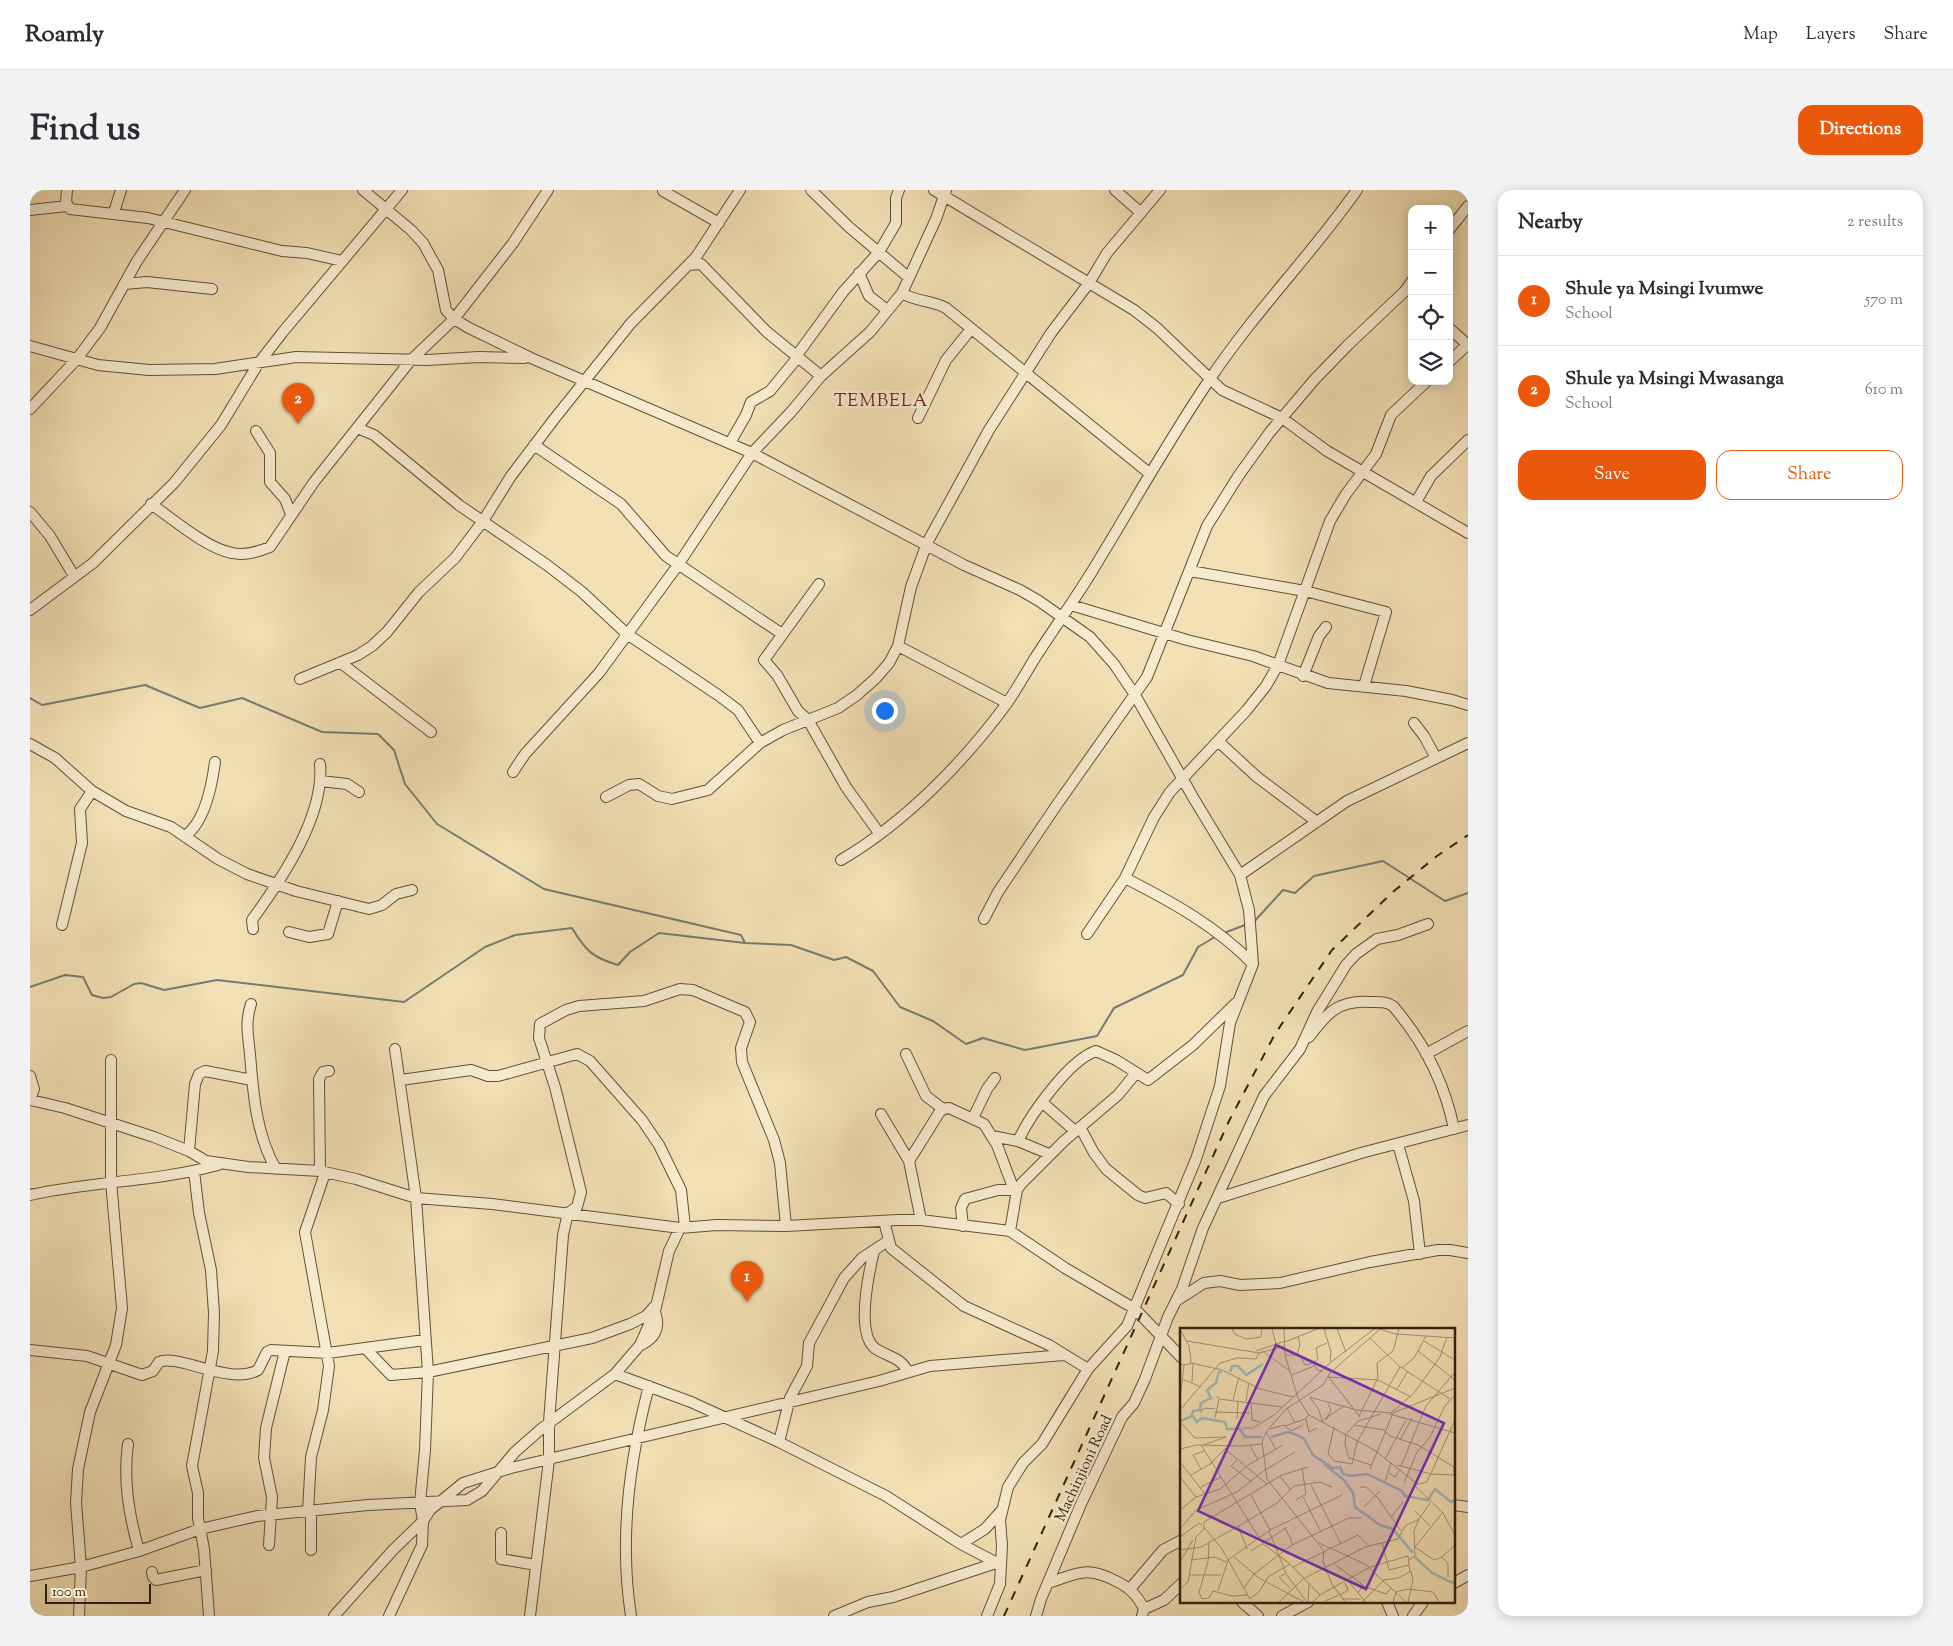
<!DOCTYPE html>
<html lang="en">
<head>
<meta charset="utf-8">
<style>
  body { margin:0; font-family:"Sorts Mill Goudy",serif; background:#f2f2f3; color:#2b2b33 }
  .controls { position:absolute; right:15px; top:15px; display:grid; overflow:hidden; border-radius:10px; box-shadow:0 2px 12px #0003 }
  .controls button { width:45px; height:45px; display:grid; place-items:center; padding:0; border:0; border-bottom:1px solid #e1e1e2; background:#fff; color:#2b2b33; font:25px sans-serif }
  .scale { position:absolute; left:15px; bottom:12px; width:106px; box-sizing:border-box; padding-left:5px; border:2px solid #32210f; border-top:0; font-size:14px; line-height:18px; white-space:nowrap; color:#32210f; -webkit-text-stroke:4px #f7ebcf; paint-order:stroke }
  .you { position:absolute; left:854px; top:520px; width:18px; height:18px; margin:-12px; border:4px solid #fff; border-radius:50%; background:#1a73e8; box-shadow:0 0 0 8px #1a73e833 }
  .badge { display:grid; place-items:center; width:32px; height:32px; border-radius:50%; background:#ea580c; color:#fff; font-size:16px; font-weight:700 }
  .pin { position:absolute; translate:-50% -41px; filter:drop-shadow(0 1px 2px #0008) }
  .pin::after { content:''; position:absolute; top:26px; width:18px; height:15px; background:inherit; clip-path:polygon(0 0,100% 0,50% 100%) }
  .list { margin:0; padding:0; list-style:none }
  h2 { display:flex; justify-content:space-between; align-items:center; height:65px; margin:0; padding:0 20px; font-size:21px }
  h2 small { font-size:16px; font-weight:400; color:#7c7c81 }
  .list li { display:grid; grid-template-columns:32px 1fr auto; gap:15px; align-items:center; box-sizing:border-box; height:90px; padding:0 20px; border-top:1px solid #e1e1e2 }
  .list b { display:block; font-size:19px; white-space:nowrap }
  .list p { margin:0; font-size:16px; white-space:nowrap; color:#7c7c81 }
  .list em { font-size:16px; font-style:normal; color:#7c7c81 }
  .actions { display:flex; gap:10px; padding:15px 20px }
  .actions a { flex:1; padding:11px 0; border:1px solid #ea580c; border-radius:15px; text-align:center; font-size:18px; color:#ea580c }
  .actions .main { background:#ea580c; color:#fff }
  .icon { flex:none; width:28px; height:28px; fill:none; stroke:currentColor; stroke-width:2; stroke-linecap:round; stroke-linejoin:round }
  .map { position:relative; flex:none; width:1438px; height:1426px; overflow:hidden; border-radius:15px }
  header { display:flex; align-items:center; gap:30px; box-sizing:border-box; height:70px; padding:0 25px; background:#fff; border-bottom:1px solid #e1e1e2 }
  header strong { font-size:24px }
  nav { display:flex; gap:28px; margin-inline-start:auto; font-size:18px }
  .intro { display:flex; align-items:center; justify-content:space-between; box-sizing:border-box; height:120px; padding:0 30px }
  h1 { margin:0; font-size:35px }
  .button { padding:12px 22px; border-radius:15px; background:#ea580c; color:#fff; font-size:18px; font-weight:700 }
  main { display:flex; gap:30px; padding:0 30px }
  aside { flex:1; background:#fff; border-radius:15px; box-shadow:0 2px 12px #0003 }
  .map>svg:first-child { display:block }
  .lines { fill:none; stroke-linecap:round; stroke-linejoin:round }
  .stream { stroke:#747d74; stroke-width:2 }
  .minor-casing { stroke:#625138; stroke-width:12 }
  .minor { stroke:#f7ebcf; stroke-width:10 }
  .rail { stroke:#32210f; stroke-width:2; stroke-dasharray:9 9; stroke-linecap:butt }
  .labels { text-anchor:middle; stroke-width:5; stroke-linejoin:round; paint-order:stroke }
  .street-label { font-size:15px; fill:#32210f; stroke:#f7ebcf }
  .quarter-label { font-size:18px; letter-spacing:1px; fill:#7a1f14; stroke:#f7ebcf }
  .inset-river { fill:none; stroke:#a0bbb7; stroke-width:2.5 }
  .inset-road { fill:none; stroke:#a69473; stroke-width:1 }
  .view { fill:#7b2cbf; fill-opacity:0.15; stroke:#7b2cbf; stroke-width:2.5 }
  .inset-edge { fill:none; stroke:#32210f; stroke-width:2.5 }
</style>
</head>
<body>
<header>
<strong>Roamly</strong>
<nav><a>Map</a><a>Layers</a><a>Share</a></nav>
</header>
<div class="intro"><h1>Find us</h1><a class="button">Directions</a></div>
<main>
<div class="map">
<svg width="1438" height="1426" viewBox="0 0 1438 1426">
  <rect width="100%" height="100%" fill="#f3e0b5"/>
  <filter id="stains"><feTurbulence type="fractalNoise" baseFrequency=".004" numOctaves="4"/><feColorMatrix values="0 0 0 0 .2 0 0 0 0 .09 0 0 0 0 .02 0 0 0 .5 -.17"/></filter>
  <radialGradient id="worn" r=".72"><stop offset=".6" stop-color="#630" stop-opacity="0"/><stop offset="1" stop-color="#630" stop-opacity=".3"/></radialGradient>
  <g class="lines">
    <path class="stream" d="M0,508L12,515L115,495L170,518L212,508L292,542L348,544L364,560L375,594L407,634L514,699L711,745L715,753
      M1222,734L1253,700L1265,703L1284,686L1353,671L1415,711L1438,703
      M1194,743L1215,735
      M0,797L35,785L53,787L62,805L73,808L81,807L104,794L111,793L134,800L187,790L374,812L455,757L485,745L542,738C555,760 563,768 588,775L600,762L629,743L715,753L761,755L804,770L816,767L843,781L870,817L903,831L936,854L953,848L995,860L1067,846L1084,818L1153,785L1168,757L1185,747"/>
    <g class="minor-casing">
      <path id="minor" d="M37,0L36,12L40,19L118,28L252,61L277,63L312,71
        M333,0L381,40L393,53L408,80L416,120L424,129L439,138L501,168L722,263L934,375L990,400L1009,411L1060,447L1084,474L1105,505L1164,609L1210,685L1219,720L1223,774L1200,833L1190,896L1166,969L1097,1136L1058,1179L1012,1254L993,1273L978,1297L970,1330L972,1355L970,1394L957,1426
        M781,0L819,37L878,87
        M904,0L1104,120L1127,138L1192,200L1252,228L1297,261L1438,343
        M1085,0L1110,22
        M633,1L689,33
        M0,20L37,16
        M84,22L91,0
        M1419,40L1438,16
        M658,75L671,74L737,142L791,186
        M829,83L839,106L857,120
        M94,94L117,92L182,99
        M872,103C886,112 902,110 916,118L1119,283
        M1419,138L1437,154
        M0,156L68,175L119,180L185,179L266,167L397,170L449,167L495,168
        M767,165L813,102L849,62L866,33V8L869,0
        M1419,172L1438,154
        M0,219L46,170L70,138L107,71L155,0
        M888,228L916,170L941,139
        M327,238L344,245L429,315L517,375L552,402L597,444L688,505L708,520L730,553
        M226,241L240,263V292L255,309L261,324
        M700,253L716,225L721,212L740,201L768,167
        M504,255L591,314L636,366L752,444
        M1386,312L1401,286L1438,250
        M121,314C143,329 176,358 202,363C215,366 228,362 240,357L284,292L381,170L424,129L483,53L518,0
        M0,322L20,346L44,386
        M1160,381L1275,401L1356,422L1334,496
        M789,394L734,470L747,485L768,521L778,530L816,597L849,643
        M1041,415L1157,450L1223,466L1298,493L1376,501L1422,510L1438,515
        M0,420L63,373L144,293L191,235L228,174L252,143L372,0
        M868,456L977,513
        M311,473L401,542
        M1273,486L1289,446L1296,437
        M270,489L328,465L342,456L357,442L389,402L425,368L453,331L481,286L525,228L601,133L666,67L710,0
        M1384,533L1394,546L1406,568
        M1189,552L1227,587L1287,632
        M0,554L25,568L62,601L96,621L141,637L188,669L217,684L266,701L339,719L352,715L366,704L382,700
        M483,582L495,564L569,483L648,375L722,263L761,222L791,186L840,142L872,103L906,29L916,0
        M291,591L317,594L329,602
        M576,607L599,595L609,594L628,606L642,609L678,600L730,553L753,540L808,518L827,505L846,488L859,473L868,456L881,397L897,353L959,240L1021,143L1059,93L1077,63L1130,0
        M155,646C175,632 182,595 185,572
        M811,670C874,633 932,574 975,516C986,501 995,484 1005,468C1023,440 1043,412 1061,383C1101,318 1137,252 1180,189C1224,123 1281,65 1327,0
        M1210,685L1317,611L1438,553
        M1095,688C1142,712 1186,736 1223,774
        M954,729L968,702L1026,616L1117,487L1177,336L1209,285L1240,242L1285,189L1318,155L1375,101L1382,91
        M32,735L52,653L50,619L62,601
        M223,739L222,730C251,690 295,626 290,574
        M259,742L279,747L298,744L308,711
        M1057,744L1095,688L1124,627L1140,602L1216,521L1236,496L1248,475L1300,331L1316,304L1346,264L1361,225L1397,191
        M221,814C215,832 218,845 220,864C223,902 226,945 246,979
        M1279,847C1297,823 1308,810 1340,812C1349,812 1355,811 1363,816C1393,851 1415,894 1424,939
        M876,864L896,906L913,919
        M1396,864L1438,841
        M0,886L4,899L0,910
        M371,890L441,880L458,886H468L547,864L560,871L612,930L629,955L651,1000L655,1037
        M1,910L35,918L124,947L159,961L176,971L218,977L290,981L326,989L386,1008L462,1014L650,1038L687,1035L756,1036L868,1030H891L980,1041L1035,1078L1105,1119L1152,1168
        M1013,913L1045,941
        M851,924L879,971L891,1030
        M943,928L957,899L965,888
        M1050,937L1064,963L1076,979L1108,1005L1115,1008L1136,1003L1149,1014
        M962,946L988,951L1019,964
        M988,951C1000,925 1039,870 1066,861L1086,870L1118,890L1163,855L1206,813
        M1368,954L1384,1011L1390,1064
        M159,961L165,894L169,884L175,881L222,890
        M879,971L909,923L913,919L919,918L954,934L967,955L984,1000
        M164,981L169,1023L181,1080L184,1123L183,1161L162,1276L168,1303V1328L174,1359L179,1426
        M290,981L289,889L293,882L299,881
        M0,1005C63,991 125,992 188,975
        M1188,1008L1331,963L1438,935
        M854,1031L861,1058L934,1116L1019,1155L1058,1179
        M933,1036L931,1018L935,1009L968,1000H987
        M980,1041L987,1000L991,994L1034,951L1088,905L1106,883
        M844,1061C839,1082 825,1145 846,1159C857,1166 872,1168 877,1181
        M1146,1111L1174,1093L1190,1091L1210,1095L1250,1093L1340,1072L1408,1060H1420L1438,1063
        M611,1155C624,1148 630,1140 626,1125
        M335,1158L395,1150
        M0,1160L57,1166L112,1185L123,1181L129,1172C147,1163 200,1196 228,1180L237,1162L241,1160L298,1163L335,1158L361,1185L398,1182L562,1148L600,1134L616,1126L624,1117
        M585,1184L661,1212L749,1252L856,1306L931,1354L971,1375
        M749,1252L760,1208L777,1176L779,1153L785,1142L814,1088L832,1068L858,1051
        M98,1254C93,1291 99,1325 109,1361
        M1424,1315L1438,1317
        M278,1321L281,1267L293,1220L299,1176L275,1042L295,983
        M471,1343V1369L506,1375
        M931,1354L955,1339L971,1321
        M239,1355L242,1307L234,1268L236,1238L255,1161
        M281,1360V1320
        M122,1382L123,1387L126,1390L176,1380
        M0,1386L51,1377L109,1361L170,1339L227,1326L338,1315L437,1310L452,1301L485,1262L511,1239L585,1184L610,1155L625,1121L639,1061L650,1038
        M1018,1393C1049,1383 1056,1376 1086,1391C1100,1398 1107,1405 1114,1419L1112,1426
        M1424,1393L1438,1385
        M1100,1399L1133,1360L1152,1350
        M1212,1412L1228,1426
        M1357,1412L1363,1426
        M1114,1419L1134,1410L1152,1393
        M49,1426L51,1377L46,1313L48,1279L60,1222L86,1155L92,1118L81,991V870
        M304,1426L363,1360L393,1331L390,1313L395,1260L398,1182L386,1008L365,859
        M359,1426L392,1355L393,1331L400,1320L433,1293L481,1278L849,1191L900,1176L1034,1165
        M500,1426L519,1270V1232L533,1045L538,1023L547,1017L551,1002L525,897L509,848L510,834L536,820L549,816L614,811L650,799L663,800L715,822L720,832L711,858L712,872L744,950L750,973L756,1036
        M601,1426C589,1349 599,1271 619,1196
        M804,1426L838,1412L863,1407L966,1373
        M1006,1426L1011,1409L1051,1314L1092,1227L1104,1213L1115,1189L1138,1127L1152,1099L1173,1038L1234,906L1270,859L1287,822L1316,775L1326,764L1347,749L1368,745L1398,734
        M1252,1426L1278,1412
        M1383,1426L1393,1412"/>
    </g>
    <use href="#minor" class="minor"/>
    <path class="rail" d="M974,1426L1199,931L1245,844L1302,760L1364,701L1407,666L1438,645"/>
  </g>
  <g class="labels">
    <g class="street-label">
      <text transform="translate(1053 1278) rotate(-65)" y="5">Machinjioni Road</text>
    </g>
    <g class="quarter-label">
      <text x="851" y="216">TEMBELA</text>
    </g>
  </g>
  <g transform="translate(1150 1138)">
    <rect width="275" height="275" fill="#f3e0b5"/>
    <path class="inset-river" d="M50,44L52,38H58L66,47L83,36M12,87L17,94L22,90L45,94L47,101H60L65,109H82M1,93L12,88L13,83L20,82L21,75L31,70L27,62L36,55L39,44H42M91,109L108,104L117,107L124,111L133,127L153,140L160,139L163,146L170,148L187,146L222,163L225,168L248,172L255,161L271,174L275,172M144,136L164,152L173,165L175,179L200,197L213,201L233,225M235,229L252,245L275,256"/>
    <path class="inset-road" d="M0,1L9,18L11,32L10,36L0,37M52,1L56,7L67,11L81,9L82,1M92,1L96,16M104,1L105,27L118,70L129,87L196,123L236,155M144,1L151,24L150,34M157,1L166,24M199,1L216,6L275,10M190,10L219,38L270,71M7,13L79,25L105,18M244,13L273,31M105,14L137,1M76,23L105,13M82,23L110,43M238,23L275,52M105,27H120L125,37L133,35M117,27L120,16L118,9M11,35L42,42L80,61L113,69M222,40L234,30L246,8M143,43L137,42L133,35L138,31L136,20L147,15M112,47L134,38M148,48L180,89M148,49L198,52L231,69M2,51L21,59M12,54L13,35M217,61L228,43M37,68L39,71L102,79M129,69L177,82L211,85L234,65L260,29L267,9M0,70L4,37M130,70L138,80L143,95M53,72L59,49M66,73L69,55M71,74L72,92L80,94M107,80L115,95M0,82L40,35L57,30L76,31L79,25M35,84L70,85M20,85L24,80L35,81M210,86L275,105M179,88L198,50L197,35L213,23L219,1M35,90L39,71M57,91L58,73M126,91L129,104L137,100M143,92L164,78M146,92L151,82L148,76M275,92L247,154L234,157L263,185L275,207M0,94L15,110L46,109M174,97L204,102L210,108L238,117L274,139V147L251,146L217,137M105,98L125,91L129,87M154,99L148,126L154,133L172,136L177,114L220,39M63,100H73L94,87L150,35L194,1M90,101L104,97L111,103L123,97M86,104L96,121M166,105L165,116L169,130L191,137M167,105L178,93L201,86M220,112L232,90M21,117L83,216L109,235L140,267M23,117L46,109M70,118L78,132M0,121L17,117L62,118L82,116M45,121L87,156M58,131L51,138L72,154M205,131L226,92M0,134L25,166M31,135L46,120M221,138L246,78L275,44M21,141L13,127L24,123M190,141L213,85L275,60M209,145L215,149L220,141M11,147L32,135M100,148L110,161M0,149L16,169M205,154L211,134M224,155L237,124L250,109L265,78L275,67M131,157L161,216M21,159L41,149M180,159H186L198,170L221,203M71,167L90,202M123,169L141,204M116,172L126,166L122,140M184,179L200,163M0,182L16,169L40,161L68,137L103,117M235,183L250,198M212,188L223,174M58,198L67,221M24,199L42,221L70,271L79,264L88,249L110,236M105,199L113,217M0,201L16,182L57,164L82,144L115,124M89,203L106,245L99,249M0,209L19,195L22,197M202,214L209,242L229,237M29,215L28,234L19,264L22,271L29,270L33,263L52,268L68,267M139,215L185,236L226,274M0,222L21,219L64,195L97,175L114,158L140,154L152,159M71,223L106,200M54,229L79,250L124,274M262,229L254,232L235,219L263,184M11,232L35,229L46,234M229,232L235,228L234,203L239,191M0,234L13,212M154,236L183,257L178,265M113,239L178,207L189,218M74,246L112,217L169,190H181M106,246L127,274M9,247H41M99,249L110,260M268,249V236L262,229L275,217M168,253L185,273M183,258L206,266L211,260M64,260L74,246M0,261L8,254L16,209L24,201V194L102,147L128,139M38,263L48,232L90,202L162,167M160,267L168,262L165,255M163,271H181M145,273L159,267M99,274L123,251L185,219L218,211L225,198L239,191L250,175M128,274L129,256M133,274L140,267L190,239L228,228L230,244L218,250L204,252L182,274M165,274L152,256L143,234L144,223L87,151L82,114L86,104L106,81L143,57L150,45L200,1M213,274L216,264L228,261L253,264L259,274M228,274L233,252L231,243"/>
    <path class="view" d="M96,17L264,95L186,261L18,183Z"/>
    <rect width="275" height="275" class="inset-edge"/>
  </g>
  <rect width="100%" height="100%" filter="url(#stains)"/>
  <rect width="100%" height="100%" fill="url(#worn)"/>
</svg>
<div class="controls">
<button>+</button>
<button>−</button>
<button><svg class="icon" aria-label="locate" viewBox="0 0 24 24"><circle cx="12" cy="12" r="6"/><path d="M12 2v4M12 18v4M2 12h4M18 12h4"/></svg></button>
<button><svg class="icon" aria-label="layers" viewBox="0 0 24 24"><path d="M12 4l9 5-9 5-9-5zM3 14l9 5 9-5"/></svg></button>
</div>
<div class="scale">100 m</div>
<div class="you"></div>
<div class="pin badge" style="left:717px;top:1112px">1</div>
<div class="pin badge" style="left:268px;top:234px">2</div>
</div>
<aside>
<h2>Nearby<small>2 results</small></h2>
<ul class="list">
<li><span class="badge">1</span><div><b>Shule ya Msingi Ivumwe</b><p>School</p></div><em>570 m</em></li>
<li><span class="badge">2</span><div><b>Shule ya Msingi Mwasanga</b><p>School</p></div><em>610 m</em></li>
</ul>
<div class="actions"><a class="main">Save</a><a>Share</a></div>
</aside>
</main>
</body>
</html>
